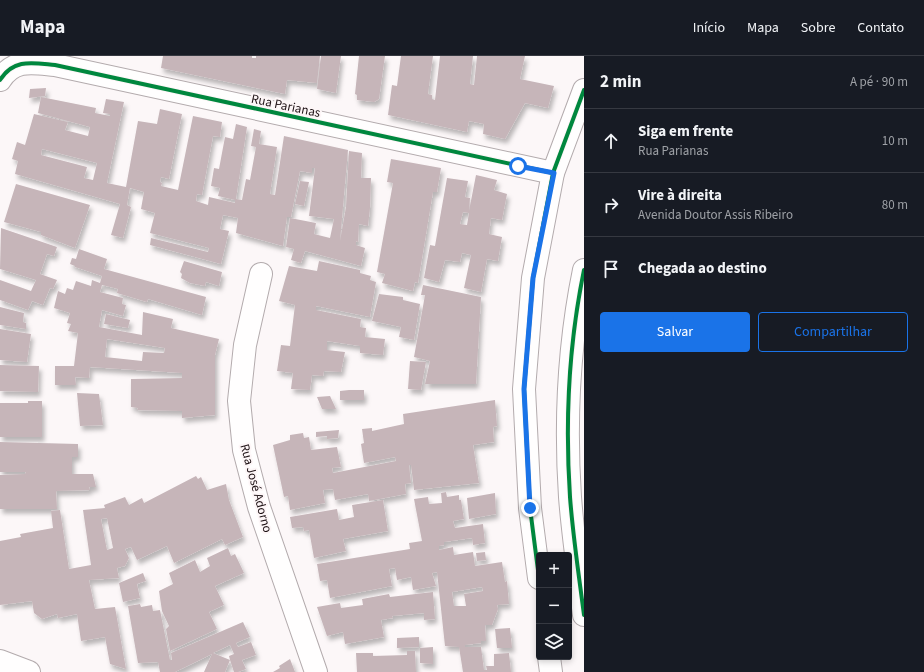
<!DOCTYPE html>
<html lang="pt">
<head>
<meta charset="utf-8">
<style>
  body { margin:0; font-family:"Source Sans 3",sans-serif; background:#242831; color:#f1f3f6 }
  .controls { position:absolute; right:12px; bottom:12px; display:grid; overflow:hidden; border-radius:4px; box-shadow:0 2px 6px #0003 }
  .controls button { width:36px; height:36px; display:grid; place-items:center; padding:0; border:0; border-bottom:1px solid #363941; background:#171b24; color:#f1f3f6; font:20px sans-serif }
  .stop { position:absolute; width:12px; height:12px; margin:-9px; border:3px solid #1a73e8; border-radius:50%; background:#fff }
  .stop.end { background:#1a73e8; border-color:#fff; box-shadow:0 1px 4px #0008 }
  .list { margin:0; padding:0; list-style:none }
  h2 { display:flex; justify-content:space-between; align-items:center; height:52px; margin:0; padding:0 16px; font-size:17px }
  h2 small { font-size:13px; font-weight:400; color:#9ea1a6 }
  .list li { display:grid; grid-template-columns:26px 1fr auto; gap:12px; align-items:center; box-sizing:border-box; height:64px; padding:0 16px; border-top:1px solid #363941 }
  .list b { display:block; font-size:15px; white-space:nowrap }
  .list p { margin:0; font-size:13px; white-space:nowrap; color:#9ea1a6 }
  .list em { font-size:13px; font-style:normal; color:#9ea1a6 }
  .actions { display:flex; gap:8px; padding:12px 16px }
  .actions a { flex:1; padding:9px 0; border:1px solid #1a73e8; border-radius:4px; text-align:center; font-size:14px; color:#1a73e8 }
  .actions .main { background:#1a73e8; color:#fff }
  .icon { flex:none; width:22px; height:22px; fill:none; stroke:currentColor; stroke-width:2; stroke-linecap:round; stroke-linejoin:round }
  .map { position:relative; flex:none; width:584px; height:616px; overflow:hidden }
  header { display:flex; align-items:center; gap:24px; box-sizing:border-box; height:56px; padding:0 20px; background:#171b24; border-bottom:1px solid #363941 }
  header strong { font-size:19px }
  nav { display:flex; gap:22px; margin-inline-start:auto; font-size:14px }
  main { display:flex }
  aside { flex:1; background:#171b24 }
  .map>svg:first-child { display:block }
  .building { fill:#c6b5b9; fill-rule:evenodd; filter:url(#shadow) }
  .lines { fill:none; stroke-linecap:round; stroke-linejoin:round }
  .minor-casing { stroke:#b3abad; stroke-width:24 }
  .major-casing { stroke:#b3abad; stroke-width:24 }
  .minor { stroke:#fffefe; stroke-width:22 }
  .major { stroke:#fffefe; stroke-width:22 }
  .cycleway-casing { stroke:#fdf6f7; stroke-width:6 }
  .cycleway { stroke:#00873e; stroke-width:4 }
  .route { stroke:#1a73e8; stroke-width:5 }
  .labels { text-anchor:middle; stroke-width:4; stroke-linejoin:round; paint-order:stroke }
  .street-label { font-size:13px; fill:#1d1114; stroke:#fdf6f7 }
</style>
</head>
<body>
<header>
<strong>Mapa</strong>
<nav><a>Início</a><a>Mapa</a><a>Sobre</a><a>Contato</a></nav>
</header>
<main>
<div class="map">
<svg width="584" height="616" viewBox="0 0 584 616">
  <defs>
    <filter id="shadow"><feDropShadow dx="2.5" dy="4.5" stdDeviation="2" flood-color="#0004"/></filter>
  </defs>
  <rect width="100%" height="100%" fill="#fcf7f8"/>
  <path class="building" d="M163,0H252V2H256V0H320L317,27L287,24L285,38L161,12Z
    M321,0H341L336,37L317,33Z
    M359,0H385L379,43L374,46L357,44V39L355,38Z
    M401,0H433L428,38L432,39V43L435,44L440,0H473L470,28L474,29L477,0H525L520,23L554,30L548,52L525,47L505,83L483,78L484,68L469,65L467,76L388,59L392,29L397,30Z
    M46,32L45,40L29,42L30,33Z
    M41,41L96,52L95,57L110,60V58L103,57L106,43L124,46L107,127L126,131L138,65L157,68L160,53L182,58L169,123L161,121L160,126L162,127L161,130L178,134L193,60L222,66L220,81L213,80L202,139L197,138L196,145L208,149L209,141L235,147V144L218,140L220,132L211,130L214,112L219,113L225,81L233,83L236,68L247,71L236,143L242,144L246,123L250,124L256,91L251,90L254,73L261,75L259,88L277,91L270,138L275,139L284,80L348,94L340,185L346,151L349,95L362,97L361,122H371L370,152L368,170L359,168L358,186L356,185V189L365,192L361,210L305,195L301,207L291,204L294,193L286,191L290,162L316,167L314,178L330,182L334,163L309,160L315,112H312V117L300,115L291,161H287L283,190L236,177L238,162L223,159L220,173L229,175L221,208L150,189L151,182L208,196L209,192L150,177L155,157L141,153L144,136L130,132L127,149L131,151L123,182L111,179L120,148L15,118L18,105L12,103L17,86L25,89L34,58L68,66L65,74L88,80L90,71L38,57ZM42,93L97,107L93,124L84,122L87,111L41,99Z
    M391,103L441,112L437,136H433L418,227L415,226L413,235L382,227L385,218L377,216L393,127L387,126Z
    M476,119L497,124L494,134L507,138L502,164L491,162L489,178L502,181L498,205L487,203L481,236L464,232L471,199L462,197L460,206L445,204L439,226L424,222L430,189L435,190L447,122L468,125L465,141L470,142L469,155ZM463,156L469,157L467,169L460,168Z
    M300,125L309,126L304,150L295,148Z
    M16,128L90,149L75,192L41,179V176L4,166Z
    M1,172L57,191L54,200L47,198L40,218L57,224L53,233L50,232L43,249L32,245L28,254L0,244V224L31,235L36,224L0,213Z
    M79,193L107,203L104,213L206,241L202,259L148,243L147,246L117,237L118,233L102,229L100,236L123,242L122,248L126,249L123,260L102,254L99,271L142,279L143,256L173,263L171,272L219,283L215,299V359L182,362V355L137,354L138,352L131,351V323L182,322V317L90,311L89,322L75,321L76,329H55V310H74L78,277L68,275L71,268L67,267L70,257L54,252L58,235L65,238L67,232L73,234L76,225L91,230L92,224L100,227L102,220L75,211V210L70,208L72,202L76,203ZM107,283L165,292L164,297L143,296L142,305L105,301Z
    M184,205L222,216L219,230L206,226L205,230L190,227L181,222L182,218L180,216Z
    M319,205L360,214V217L371,220L370,224L376,226L370,261L316,250V254L361,263L360,271L366,272L365,281L385,283L383,299L360,297V290L327,285V294L345,296L341,316L324,315L323,320L312,319L310,334L291,333L293,317L277,315L281,289L290,290L295,249L279,245L289,210L317,215Z
    M423,229L481,241L476,328H425L430,305L414,301L425,239H421Z
    M379,238L403,241V244L420,248L414,284L399,281L401,271L372,265Z
    M0,251L24,257L23,266L26,267V273L0,269Z
    M106,258L130,264L128,272L104,268Z
    M0,273L31,278L27,306L0,304Z
    M410,305L426,306L421,334L408,333Z
    M0,309L39,310L38,336L0,335Z
    M349,334H364V344H340V335Z
    M77,337L99,338L103,369L80,370Z
    M330,340L336,353H322L317,341Z
    M495,344L497,370L493,371L494,386L473,389L479,427L414,434L411,409H409L411,427L405,428L406,438L369,445L368,438L335,444L333,433L323,434L325,447L290,454L288,440L284,441L273,389L290,384V379L303,377L304,382L309,381L311,394L337,391L341,411L332,412L333,417L396,405L395,401L364,407L361,388L364,387L362,373L372,372V375L404,368L403,358Z
    M28,345H42V381H0V347H28Z
    M339,374L338,382L327,383V380L316,381V376Z
    M0,386L78,388V401H72V418H93L96,431H89L90,434L56,435L57,453H0V419L25,418L26,416H0Z
    M196,420L198,423L201,421L207,434L226,428L229,444L243,481L225,489L222,483L174,507L167,490L137,504L131,491L125,493L129,502L125,510L117,512L119,522L89,524L95,553L115,551L126,613L110,608L105,581L81,585L77,558L58,562L57,558L42,563L34,557L32,545L0,549V485L21,481L20,478L53,472L51,455L60,454L69,513L91,509L83,454L105,452L104,449L125,441L129,449L142,442L144,447ZM107,462L113,492L107,494L101,463Z
    M446,436L447,441L459,439V444H461L464,463L453,465L455,472L483,468L485,487L473,489L472,482L444,486V489L439,490V494L453,491L454,499L473,496L475,510L502,506L505,526L507,525L509,548L497,549L498,553L492,569H485L486,585H481V587L465,589V591H481L484,614H487L486,610H494V598L509,597L511,616H463L459,591L445,590L437,516L432,517L436,530L413,534L411,521L397,524L395,512L389,513L392,530L330,542L327,524L320,525L317,508L410,493L409,487L422,485L414,443L428,441L429,448L442,447L441,437ZM482,531L483,535L464,538L466,550H454L452,536Z
    M495,437L496,458L469,463L467,442Z
    M383,444L388,475L343,483L346,495L314,502L309,474L304,475L303,471L292,472L290,461L337,453L339,464L354,461L352,449Z
    M228,492L231,500L235,498L244,517L215,530L224,549L209,556L217,573L170,595L166,573L169,570L162,555L159,535L173,528L169,517L195,504L200,516L210,510L207,502Z
    M485,496L486,504L477,505L476,497Z
    M143,517L146,525L137,528L140,542L123,546L119,527Z
    M433,536L435,563L424,564V557L392,560L393,562L381,564L384,581L345,588L343,576L327,580L317,551L340,547L341,552L363,549L362,543L389,538L390,541Z
    M140,548L141,551L152,549L153,555L160,554L170,604H172L171,597L243,566L250,581L236,587L238,591L251,586L256,599L242,604L246,613L238,616H234L230,604L225,616H204L212,598L175,616H160L158,606L138,607L128,550ZM230,589L234,598L229,600L230,604L213,597Z
    M510,572L512,592H497L495,573Z
    M419,581V591L397,592V582Z
    M433,591V608L420,607V592Z
    M407,595H415L416,616H357L356,597H373V600L407,599Z
    M290,603L295,616H273L280,612L279,610Z"/>
  <g class="lines">
    <g class="minor-casing">
      <path id="minor" d="M0,24C14,2 33,7 55,9L553,117
        M261,218L245,289L239,345L244,394L259,451L316,616
        M0,605L29,616"/>
    </g>
    <g class="major-casing">
      <path id="major" d="M584,214C569,287 565,366 570,441C573,481 579,520 584,559
        M539,522L530,452L524,333L533,222L553,117L584,34
        M549,601L551,616"/>
    </g>
    <use href="#minor" class="minor"/>
    <use href="#major" class="major"/>
    <g class="cycleway-casing">
      <path id="cycleway" d="M0,24C14,2 33,7 55,9L553,117
        M584,214C569,287 565,366 570,441C573,481 579,520 584,559
        M539,522L530,452L524,333L533,222L553,117L584,34"/>
    </g>
    <use href="#cycleway" class="cycleway"/>
  </g>
  <g class="lines">
    <path class="route" d="M518,110L554,117L533,222L524,333L530,452"/>
  </g>
  <g class="labels">
    <g class="street-label">
      <text transform="translate(286 49) rotate(12)" y="5">Rua Parianas</text>
      <text transform="translate(257 432) rotate(75)" y="5">Rua José Adorno</text>
    </g>
  </g>
</svg>
<div class="controls">
<button>+</button>
<button>−</button>
<button><svg class="icon" aria-label="layers" viewBox="0 0 24 24"><path d="M12 4l9 5-9 5-9-5zM3 14l9 5 9-5"/></svg></button>
</div>
<div class="stop" style="left:518px;top:110px"></div>
<div class="stop end" style="left:530px;top:452px"></div>
</div>
<aside>
<h2>2 min<small>A pé · 90 m</small></h2>
<ul class="list">
<li><svg class="icon" aria-label="ahead" viewBox="0 0 24 24"><path d="M12 20V5M6 11l6-6 6 6"/></svg><div><b>Siga em frente</b><p>Rua Parianas</p></div><em>10 m</em></li>
<li><svg class="icon" aria-label="right" viewBox="0 0 24 24"><path d="M7 20v-9h11M14 6l5 5-5 5"/></svg><div><b>Vire à direita</b><p>Avenida Doutor Assis Ribeiro</p></div><em>80 m</em></li>
<li><svg class="icon" aria-label="arrive" viewBox="0 0 24 24"><path d="M6 21V4h12l-3 4 3 4H6"/></svg><div><b>Chegada ao destino</b></div></li>
</ul>
<div class="actions"><a class="main">Salvar</a><a>Compartilhar</a></div>
</aside>
</main>
</body>
</html>
